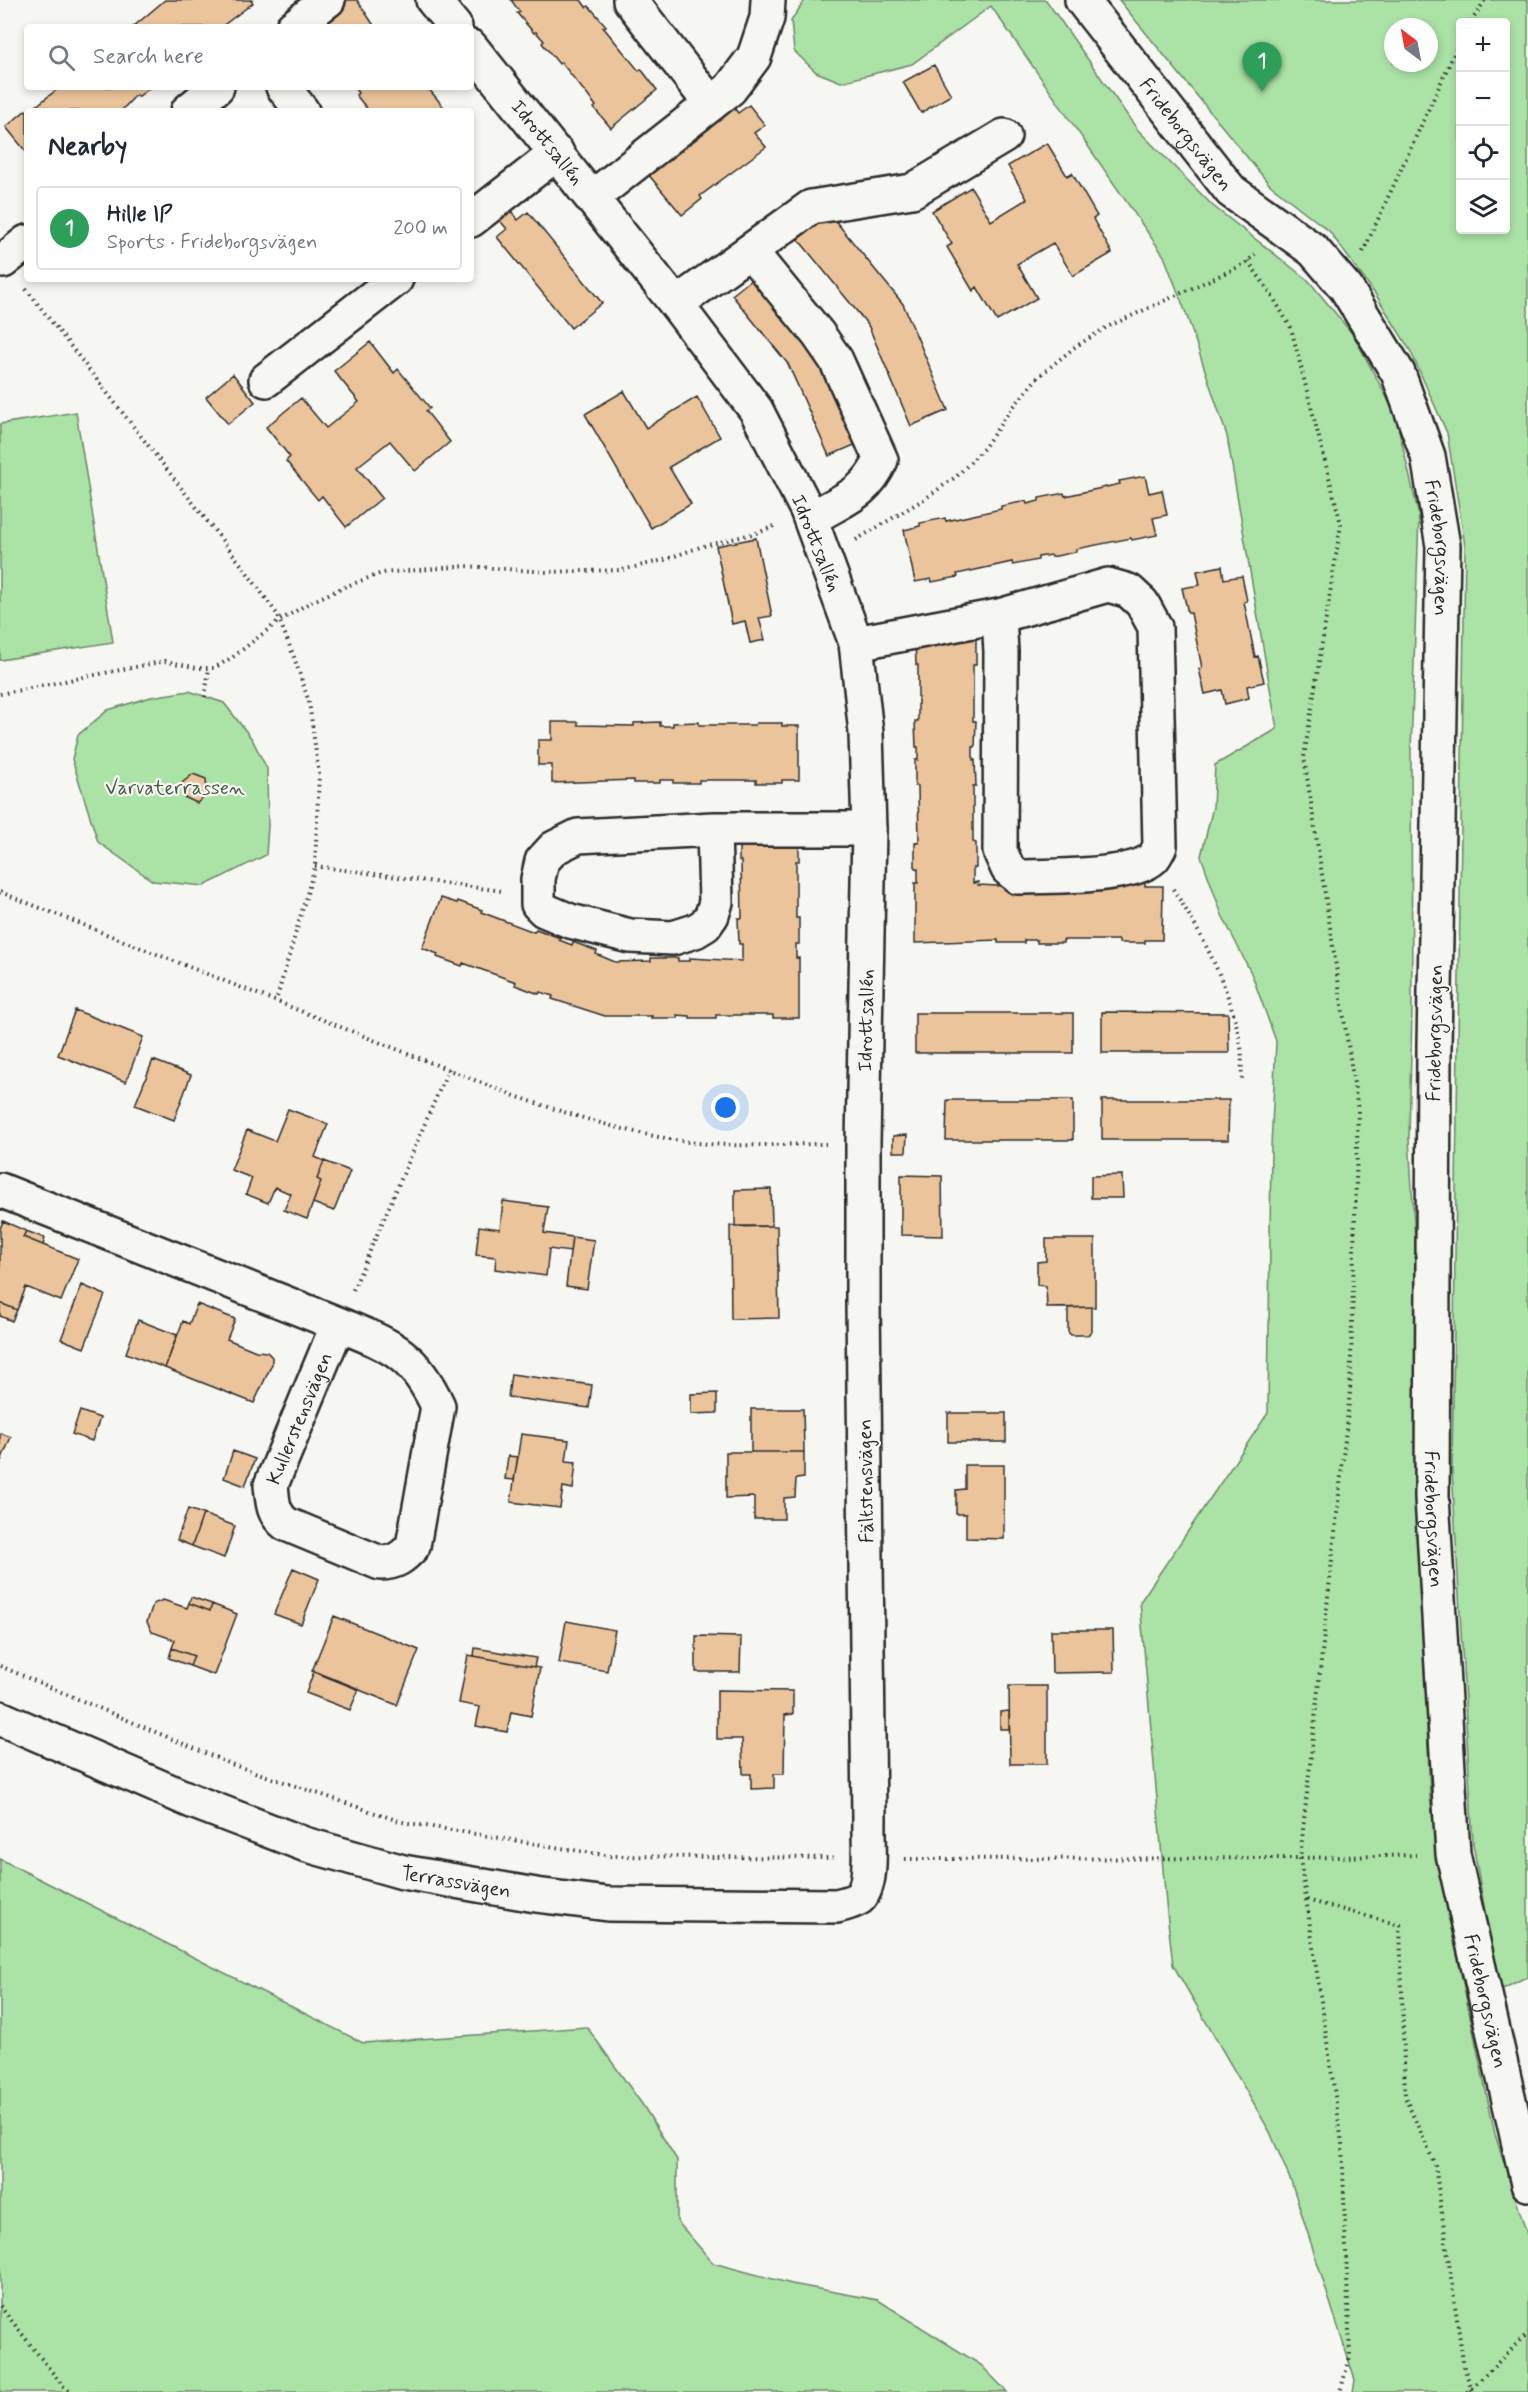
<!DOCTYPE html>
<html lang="en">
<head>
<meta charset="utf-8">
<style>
  body { margin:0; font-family:Mynerve,sans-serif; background:#f6f6f7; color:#1f2937 }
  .controls { position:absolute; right:18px; top:18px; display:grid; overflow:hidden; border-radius:6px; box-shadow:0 3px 9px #0003 }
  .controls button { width:54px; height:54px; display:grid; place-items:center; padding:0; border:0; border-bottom:2px solid #e0e1e3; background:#fff; color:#1f2937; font:30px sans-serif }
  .compass { position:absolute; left:1384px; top:18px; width:54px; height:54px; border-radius:50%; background:#fff; box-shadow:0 3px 9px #0003; rotate:328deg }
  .you { position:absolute; left:726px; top:1108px; width:21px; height:21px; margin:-15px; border:4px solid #fff; border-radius:50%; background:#1a73e8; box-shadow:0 0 0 9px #1a73e833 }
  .badge { display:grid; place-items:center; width:39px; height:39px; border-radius:50%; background:#2563eb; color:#fff; font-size:20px; font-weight:700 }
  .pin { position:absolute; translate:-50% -50px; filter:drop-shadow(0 2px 3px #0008) }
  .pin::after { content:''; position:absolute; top:32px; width:21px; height:18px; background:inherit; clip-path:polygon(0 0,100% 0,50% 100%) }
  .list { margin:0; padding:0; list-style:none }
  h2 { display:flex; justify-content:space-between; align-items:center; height:78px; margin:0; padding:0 24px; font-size:26px }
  h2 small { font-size:20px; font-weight:400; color:#747a83 }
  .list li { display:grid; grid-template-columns:39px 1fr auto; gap:18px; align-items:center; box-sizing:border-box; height:84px; margin:0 12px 12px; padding:0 12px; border:2px solid #e0e1e3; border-radius:6px }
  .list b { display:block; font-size:22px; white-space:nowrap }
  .list p { margin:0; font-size:20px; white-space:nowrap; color:#747a83 }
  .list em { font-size:20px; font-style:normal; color:#747a83 }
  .icon { flex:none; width:33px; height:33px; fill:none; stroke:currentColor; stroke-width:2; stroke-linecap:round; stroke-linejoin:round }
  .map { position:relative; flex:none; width:1528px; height:2392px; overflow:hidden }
  .search { position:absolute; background:#fff; box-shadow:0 3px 9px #0003; left:24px; top:24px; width:450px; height:66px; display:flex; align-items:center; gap:15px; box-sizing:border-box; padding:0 21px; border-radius:6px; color:#747a83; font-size:22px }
  .panel { position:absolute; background:#fff; box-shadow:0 3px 9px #0003; left:24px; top:108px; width:450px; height:174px; border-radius:6px }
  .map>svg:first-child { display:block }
  .green { fill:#abe2a5; stroke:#6b8668; stroke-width:1.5; fill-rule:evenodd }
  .building { fill:#ebc49b; stroke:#2b2b2b; stroke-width:1.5 }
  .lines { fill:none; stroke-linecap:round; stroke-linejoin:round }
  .minor-casing { stroke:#2b2b2b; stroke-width:38 }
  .path { stroke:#2b2b2b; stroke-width:4; stroke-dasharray:1.5 4.5; stroke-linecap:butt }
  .minor { stroke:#f6f6f2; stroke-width:33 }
  .labels { text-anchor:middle; stroke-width:4.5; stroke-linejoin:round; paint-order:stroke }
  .street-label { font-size:20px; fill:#2b2b2b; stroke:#f6f6f2 }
  .park-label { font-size:20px; fill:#4b594a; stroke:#f6f6f2 }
</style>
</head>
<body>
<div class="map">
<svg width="1528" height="2392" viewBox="0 0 1528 2392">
  <rect width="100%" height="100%" fill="#f6f6f2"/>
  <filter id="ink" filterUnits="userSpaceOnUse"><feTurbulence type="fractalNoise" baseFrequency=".0167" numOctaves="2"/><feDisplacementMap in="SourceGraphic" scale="12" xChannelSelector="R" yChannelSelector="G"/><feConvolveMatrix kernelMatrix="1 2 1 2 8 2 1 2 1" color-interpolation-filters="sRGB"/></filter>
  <g filter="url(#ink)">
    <path class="green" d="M805,0H1046L1137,129L1213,206L1309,281L1354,336L1395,413L1419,516L1411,751L1412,1009L1409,1138L1421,1341L1418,1503L1430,1797L1439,1869L1495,2134L1528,2237V2392H1353L1355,2380L1292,2184L1270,2132L1173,1965L1166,1904L1140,1602L1268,1413L1271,1147L1276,1041L1252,975L1222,915L1201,856L1213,807L1215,765L1277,729L1227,436L1187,316L1164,256L991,6L912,64L841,82L816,72L794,51L791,21Z
      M1119,0H1528V1976L1499,1991L1473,1844L1452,1470L1465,546L1447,433L1410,350L1376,295L1329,231L1269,184ZM1460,22H1506V230H1460ZM1393,27H1429V63H1393Z
      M76,412L113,642L0,660V424Z
      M189,691L224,703L252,739L267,769L268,826L266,855L204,886L153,881L98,842L72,759L78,735L108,710L151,697Z
      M0,1859L363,2043L587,2027L644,2107L677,2160V2221L713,2263L792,2284L878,2300L981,2365L1007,2392H0Z"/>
    <path class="building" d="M165,0H253L251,1L253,3L221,27H133Z
      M342,0H357L375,27H309Z
      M511,0H581L586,7L589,6L606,26L603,27L639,71L641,69L657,90L611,128L594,108L596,106L561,62L559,64L542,43L544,41L536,32L534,33L517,13L520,12Z
      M934,65L951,95L921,113L903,82Z
      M60,87H151L138,97L136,95L121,111H30Z
      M354,87L428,88L447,111H369L356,95L358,93Z
      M728,100L738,113L749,105L765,125L754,133L766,147L700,196L702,199L682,215L643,168Z
      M26,110L27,112V153L6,127Z
      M1047,143L1067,176L1072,173L1097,216L1093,219L1112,253L1073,276L1053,243L1017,264L1037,298L997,321L977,287L973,291L947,247L952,244L932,211L971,187L991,221L1027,199L1008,166Z
      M507,206L518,220L528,212L602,303L571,328L497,237L507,229L496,216Z
      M829,213L903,304L948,410L911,426L868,325L798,239Z
      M763,270L866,440L829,456L788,364L732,295Z
      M370,342L394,373L398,369L430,408L426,411L450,442L415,471L390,441L357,467L382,498L346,527L322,496L318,500L286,461L290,457L266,427L301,398L326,428L359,402L334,371Z
      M233,374L255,402L228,424L206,397Z
      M624,391L646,428L697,397L720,437L669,467L691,504L651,528L585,414Z
      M1145,476L1149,493L1162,490L1167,515L1153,518L1157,535L1132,540L1131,538L1076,549V552L1051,557V555L1038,557V560L1013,565L1012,562L957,574L958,577L932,582L931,579L915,582L904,530L920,526V523L945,518L946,521L1001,509V506L1026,501L1027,504L1039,501V498L1064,493L1065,496L1120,484L1119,481Z
      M756,538L772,616L759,618L765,640L750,643L745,621L732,624L716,546Z
      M1222,566L1224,579L1242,576L1247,601L1244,602L1255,657L1258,656L1264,682L1247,686L1249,698L1225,704L1222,690L1205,694L1199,669L1202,668L1191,613H1188L1182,588L1200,585L1197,571Z
      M915,638L976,639V665H973V721H976L975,747H973V760H975L976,786H973V842L976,843V868H973V883L978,882V885L998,886V883H1145V886H1163L1162,940H1145V943H1119V940H1063V943H1037V940H1024V943H998V940L915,943V883H918V869L915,868V842L919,843L918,786H915V760H918V747H916L915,721H918V665H916Z
      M552,722H578V725L634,726V723L660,722V726H673V723L699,722V725H755L756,723H782V726H799V780H782V783H756V780H699V783H673V780H660V783H634V780L552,783V765H538V740H552Z
      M193,774L206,779L207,794L197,803L184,797L182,783Z
      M739,835H799V861H796V918H799V944H796V958H799V1018H773V1015H716V1018H690V1016L677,1015L678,1018H651L652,1016H605L552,999L553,996L540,992L539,994L515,985L516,982L463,963L462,966L437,957L438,954L422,948L441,898L457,903L458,901L482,910L481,912L534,932L536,929L560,938L559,940L572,945L573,942L597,951L596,954L615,962L651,961V958H678V961H690V958L742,961V944H739L738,918H742L741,861H739Z
      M75,1010L143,1037L126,1082L58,1055Z
      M1102,1012L1228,1013L1229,1053H1102Z
      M915,1013H1073V1053H915Z
      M153,1060L191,1075L174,1120L135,1105Z
      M947,1100H1073V1140H946Z
      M1102,1100H1229L1228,1140H1102Z
      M288,1109L328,1124L315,1157L324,1161L317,1179L321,1181L307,1219L284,1210L291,1194L275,1187L268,1203L246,1194L252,1178L231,1170L247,1130L275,1141Z
      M907,1135L906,1152H893V1136Z
      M324,1161L350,1171L334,1211L313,1203L321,1181L317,1179Z
      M901,1175L942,1176L943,1236L901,1235Z
      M1122,1175L1123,1198H1091V1176Z
      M771,1189L772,1226L735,1227V1190Z
      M503,1201L548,1207L544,1233L572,1237L570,1252L549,1249L546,1276L495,1269L496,1257L476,1255L479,1226L500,1229Z
      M3,1221L26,1231L23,1237L78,1259L61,1301L26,1287L17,1310L0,1303V1229Z
      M730,1226H777L779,1318L731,1319Z
      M26,1231L45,1238L43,1245L23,1237Z
      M572,1237L594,1240L587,1289L566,1286Z
      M1046,1239H1095V1307L1047,1308L1046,1286L1037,1285V1262L1046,1261Z
      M82,1285L105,1295L84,1348L61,1339Z
      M0,1303L17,1310L12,1321L0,1316Z
      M197,1304L235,1319L227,1339L256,1351L267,1352L272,1357V1364L254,1403L165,1368L183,1321L189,1324Z
      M1091,1307V1331L1088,1335H1071L1068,1332V1308Z
      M138,1320L177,1335L165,1368L126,1353Z
      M511,1374L592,1385L589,1408L508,1397Z
      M717,1393V1413L691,1414V1394Z
      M751,1409H803L804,1452H751Z
      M80,1411L100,1418L92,1441L72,1434Z
      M948,1413H1006V1442H948Z
      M0,1433L11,1437L1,1461H0Z
      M521,1434L569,1440L566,1461L576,1462L573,1489L563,1487L560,1508L511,1502Z
      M233,1451L255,1459L245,1486L224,1478Z
      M726,1452H804V1478L796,1479L795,1497L784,1498V1519H754V1497L726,1498Z
      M508,1456L518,1457L514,1480L505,1479Z
      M965,1465H1004V1539L966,1538V1514H956V1490L965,1489Z
      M188,1509L203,1514L192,1546L177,1540Z
      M203,1514L235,1526L224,1558L192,1546Z
      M293,1568L319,1579L301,1624L274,1614Z
      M191,1597L212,1604L210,1611L189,1603Z
      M163,1600L187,1608L189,1603L210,1611L212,1604L237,1614L214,1675L190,1666L194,1656L172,1648L175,1640L152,1632L147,1622L153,1604Z
      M334,1616L419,1650L397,1705L312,1671Z
      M566,1621L615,1630L607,1671L559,1663Z
      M1051,1630H1113L1114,1672L1052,1673Z
      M696,1636L741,1637L740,1672H696Z
      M172,1648L194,1656L190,1666L169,1658Z
      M475,1648L536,1658L534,1667L474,1656Z
      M468,1655L540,1668L531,1716L511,1712L507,1732L476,1726L480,1707L459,1703Z
      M314,1671L359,1689L350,1710L306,1693Z
      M1009,1686H1047V1764H1010Z
      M717,1690L793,1691V1714L785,1715L784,1774H774V1788L751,1789V1774H743L742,1739H717Z
      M1009,1711V1729H1000V1712Z"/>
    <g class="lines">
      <g class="minor-casing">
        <g id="minor">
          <path d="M433,0L455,27"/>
          <path d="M630,0L711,104"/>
          <path id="s1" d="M1082,0L1231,191L1313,250L1346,288L1398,373L1428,456L1443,546L1434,1046L1432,1497L1453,1854L1528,2184"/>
          <path d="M293,27L328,0"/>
          <path d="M283,87L302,111"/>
          <path d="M188,111L217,87"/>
          <path d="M593,197L730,89L754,57L767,18L768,0"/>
          <path d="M471,220L557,153"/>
          <path d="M750,251L818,334L836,360L881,460C865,496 842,499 811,519"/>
          <path d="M3,261L27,242"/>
          <path d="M676,304L811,207L912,191L1004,136"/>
          <path d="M266,380L396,279"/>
          <path d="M856,643L999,616L1108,585L1129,591L1142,603L1155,627L1160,846C1158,850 1156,855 1153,858C1132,878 1048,876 1018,877L1008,869L1000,851L1001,652L999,616"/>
          <path d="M714,829L716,902L712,915L705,925L695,931L673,938L630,936L570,921L544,910L538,904V879L542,861L554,848L578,836L714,829H869"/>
          <path id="s2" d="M0,1190L338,1324C391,1346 413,1352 438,1406L413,1546C403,1557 396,1563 380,1563L286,1524C272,1513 273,1502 271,1485L338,1324"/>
          <path id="s3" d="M0,1718L192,1801L304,1844L403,1872L536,1895L608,1904L837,1906C844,1904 853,1902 859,1898C874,1884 868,1839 869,1820L863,1303V1143L869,829L866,733L856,643L807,510L756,410L676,304L471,47"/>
        </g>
      </g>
      <path class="path" d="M1471,22L1485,0
        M1363,252L1460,41
        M1248,261L1271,294L1291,328L1341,524L1304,757L1358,1110L1350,1392L1300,1858L1342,2143L1350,2357L1340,2392
        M26,289L243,567L277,614L294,657L309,702L319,774L315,866L276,1001
        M856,540L926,498L957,476L984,448L1006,416L1038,377L1075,347L1107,327L1245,264L1255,254
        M0,694L165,661L197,668H214L233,657L279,621L309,603L344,587L382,573L466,566L547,572L622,570L664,560L700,547L760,532L774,526
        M205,697L209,668
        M315,866L502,891
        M1173,889C1203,936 1230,987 1240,1042C1243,1054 1241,1067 1242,1079
        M0,892L515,1096C566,1113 617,1130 670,1139C721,1149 775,1144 826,1144
        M353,1290L449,1068
        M0,1666L231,1764L402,1822L610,1856L834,1858
        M905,1859L1300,1858L1416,1855
        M1307,1900L1400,1925L1405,2097L1435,2165L1464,2368L1473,2392
        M0,2306L63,2386L72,2392
        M1468,2392L1528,2333"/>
      <use href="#minor" class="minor"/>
    </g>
  </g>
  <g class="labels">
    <g class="street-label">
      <text dy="7" stroke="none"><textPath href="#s1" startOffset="170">Frideborgsvägen</textPath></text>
      <text transform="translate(548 142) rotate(51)" y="7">Idrottsallén</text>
      <text transform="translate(817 543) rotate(68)" y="7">Idrottsallén</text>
      <text dy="7" stroke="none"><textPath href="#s1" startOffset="674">Frideborgsvägen</textPath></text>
      <text dy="7" stroke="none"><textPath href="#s3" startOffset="1772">Idrottsallén</textPath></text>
      <text transform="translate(1434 1033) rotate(-89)" y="7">Frideborgsvägen</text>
      <text dy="7" stroke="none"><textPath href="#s2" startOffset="896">Kullerstensvägen</textPath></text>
      <text transform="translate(865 1481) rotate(-91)" y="7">Fältstensvägen</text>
      <text dy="7" stroke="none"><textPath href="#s1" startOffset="1646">Frideborgsvägen</textPath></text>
      <text dy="7" stroke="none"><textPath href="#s3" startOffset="486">Terrassvägen</textPath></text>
      <text dy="7" stroke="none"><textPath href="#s1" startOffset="2132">Frideborgsvägen</textPath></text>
    </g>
    <g class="park-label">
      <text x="175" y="794">Varvaterrassen</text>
    </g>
  </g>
</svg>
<div class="controls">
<button>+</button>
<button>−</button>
<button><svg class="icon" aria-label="locate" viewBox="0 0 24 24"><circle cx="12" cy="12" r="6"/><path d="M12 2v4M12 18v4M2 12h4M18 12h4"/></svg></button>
<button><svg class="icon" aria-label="layers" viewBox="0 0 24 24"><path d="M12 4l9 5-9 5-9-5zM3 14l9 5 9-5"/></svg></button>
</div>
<svg class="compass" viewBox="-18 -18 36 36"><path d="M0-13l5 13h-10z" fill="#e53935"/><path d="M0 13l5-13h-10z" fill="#747a83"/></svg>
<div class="you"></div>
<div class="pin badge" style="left:1262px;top:92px;background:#2e9e5b">1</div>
<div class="search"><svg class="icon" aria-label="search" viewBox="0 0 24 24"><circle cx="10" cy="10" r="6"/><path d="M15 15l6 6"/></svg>Search here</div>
<section class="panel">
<h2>Nearby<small></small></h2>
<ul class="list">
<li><span class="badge" style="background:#2e9e5b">1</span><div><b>Hille IP</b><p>Sports · Frideborgsvägen</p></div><em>200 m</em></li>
</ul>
</section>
</div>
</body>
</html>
